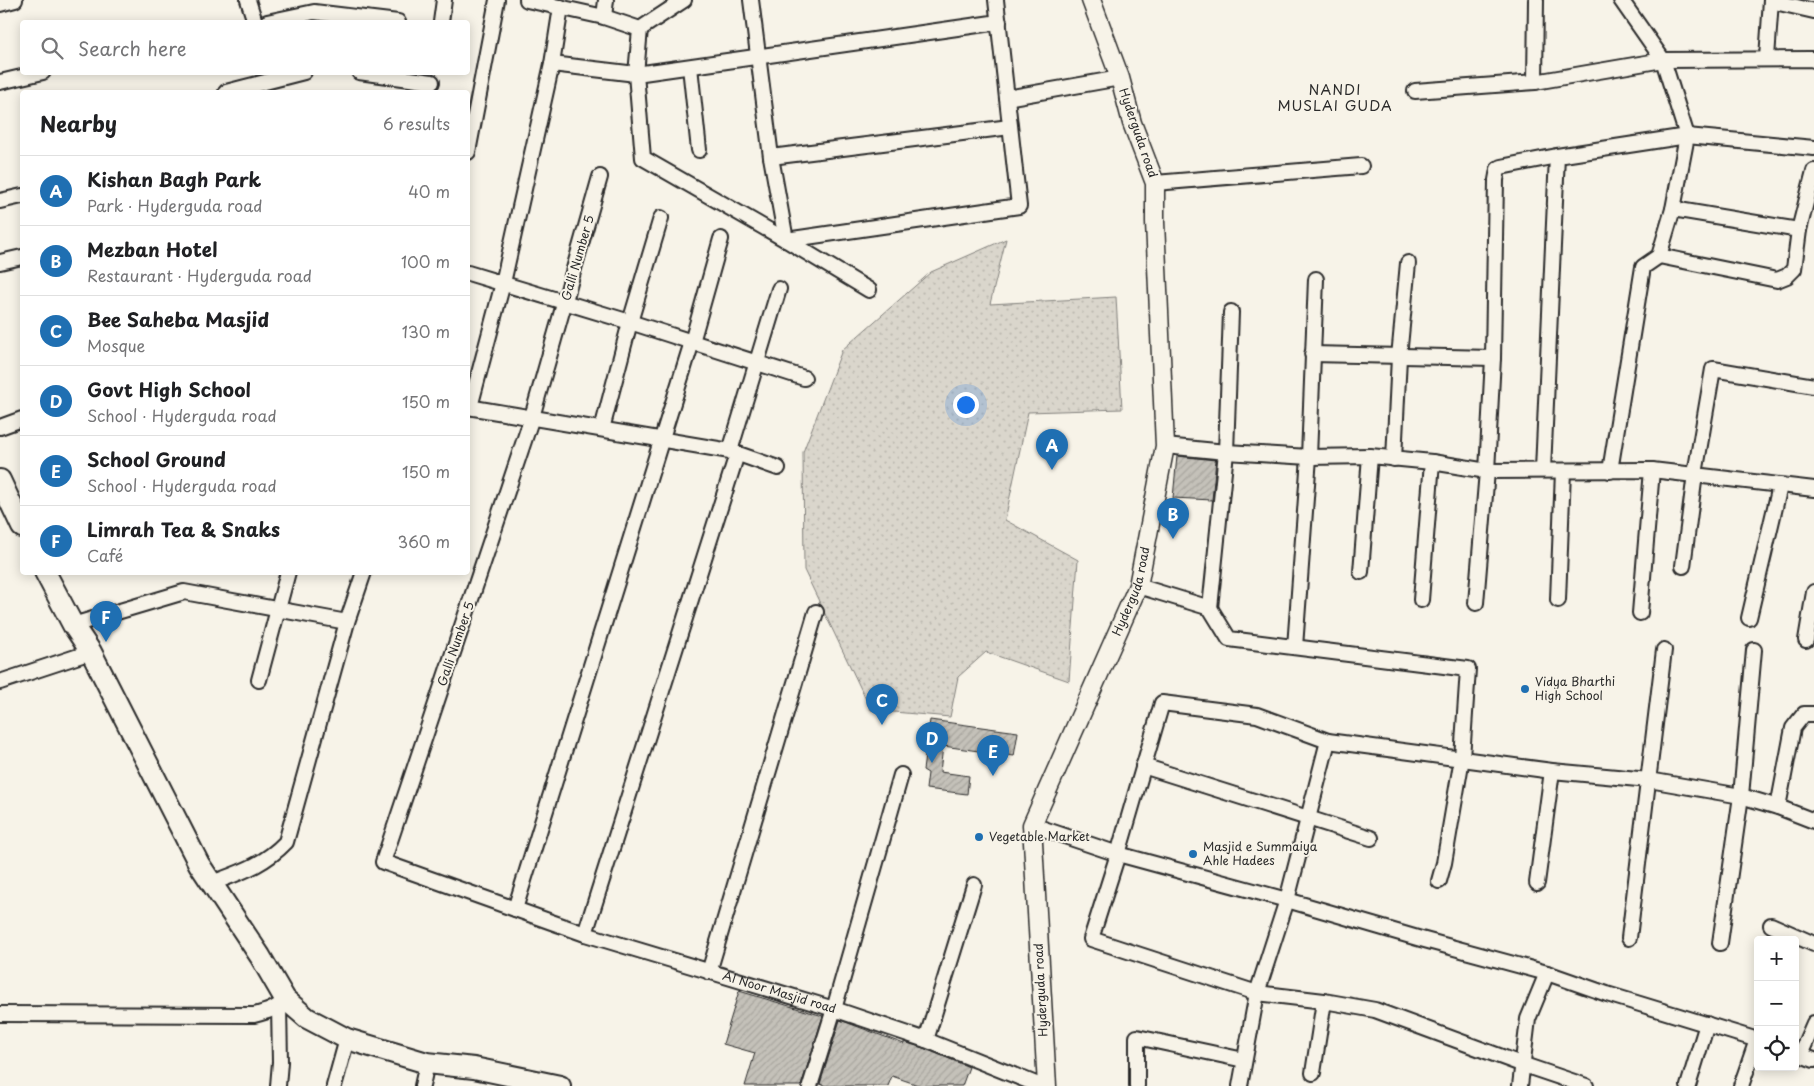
<!DOCTYPE html>
<html lang="en">
<head>
<meta charset="utf-8">
<style>
  body { margin:0; font-family:"Playpen Sans",sans-serif; background:#f2f2f2; color:#202124 }
  .controls { position:absolute; right:15px; bottom:15px; display:grid; overflow:hidden; border-radius:5px; box-shadow:0 2px 12px #0003 }
  .controls button { width:45px; height:45px; display:grid; place-items:center; padding:0; border:0; border-bottom:1px solid #e0e0e0; background:#fff; color:#202124; font:25px sans-serif }
  .you { position:absolute; left:965px; top:404px; width:18px; height:18px; margin:-12px; border:4px solid #fff; border-radius:50%; background:#1a73e8; box-shadow:0 0 0 8px #1a73e833 }
  .badge { display:grid; place-items:center; width:32px; height:32px; border-radius:50%; background:#1f6fb2; color:#fff; font-size:16px; font-weight:700 }
  .pin { position:absolute; translate:-50% -41px; filter:drop-shadow(0 1px 2px #0008) }
  .pin::after { content:''; position:absolute; top:26px; width:18px; height:15px; background:inherit; clip-path:polygon(0 0,100% 0,50% 100%) }
  .list { margin:0; padding:0; list-style:none }
  h2 { display:flex; justify-content:space-between; align-items:center; height:65px; margin:0; padding:0 20px; font-size:21px }
  h2 small { font-size:16px; font-weight:400; color:#757577 }
  .list li { display:grid; grid-template-columns:32px 1fr auto; gap:15px; align-items:center; box-sizing:border-box; height:70px; padding:0 20px; border-top:1px solid #e0e0e0 }
  .list b { display:block; font-size:19px; white-space:nowrap }
  .list p { margin:0; font-size:16px; white-space:nowrap; color:#757577 }
  .list em { font-size:16px; font-style:normal; color:#757577 }
  .icon { flex:none; width:28px; height:28px; fill:none; stroke:currentColor; stroke-width:2; stroke-linecap:round; stroke-linejoin:round }
  .map { position:relative; flex:none; width:1814px; height:1086px; overflow:hidden }
  .search { position:absolute; background:#fff; box-shadow:0 2px 12px #0003; left:20px; top:20px; width:450px; height:55px; display:flex; align-items:center; gap:12px; box-sizing:border-box; padding:0 18px; border-radius:5px; color:#757577; font-size:19px }
  .panel { position:absolute; background:#fff; box-shadow:0 2px 12px #0003; left:20px; top:90px; width:450px; height:485px; border-radius:5px }
  .map>svg:first-child { display:block }
  .park { fill:url(#park-dots); stroke:#82807c }
  .building { fill:url(#building-hatch); stroke:#2b2b2b }
  .lines { fill:none; stroke-linecap:round; stroke-linejoin:round }
  .minor-casing { stroke:#2b2b2b; stroke-width:18 }
  .tertiary-casing { stroke:#2b2b2b; stroke-width:21 }
  .secondary-casing { stroke:#2b2b2b; stroke-width:24 }
  .minor { stroke:#f7f3e8; stroke-width:14 }
  .tertiary { stroke:#f7f3e8; stroke-width:18 }
  .secondary { stroke:#f7f3e8; stroke-width:20 }
  .poi-dot { fill:#1f6fb2; stroke:#f7f3e8; stroke-width:2 }
  .labels { text-anchor:middle; stroke-width:4; stroke-linejoin:round; paint-order:stroke }
  .street-label { font-size:12px; fill:#2b2b2b; stroke:#f7f3e8 }
  .poi-label { font-size:12px; fill:#2b2b2b; stroke:#f7f3e8; text-anchor:start }
  .neighbourhood-label { font-size:14px; letter-spacing:1px; fill:#2b2b2b; stroke:#f7f3e8 }
</style>
</head>
<body>
<div class="map">
<svg width="1814" height="1086" viewBox="0 0 1814 1086">
  <defs>
    <pattern id="park-dots" width="8" height="8" patternUnits="userSpaceOnUse" patternTransform="scale(1.25)"><rect width="8" height="8" fill="#dad6cc"/><path d="M2 2h.1M6 6h.1" fill="none" stroke="#bbb8af" stroke-width="1.8" stroke-linecap="round"/></pattern>
    <pattern id="building-hatch" width="6" height="6" patternUnits="userSpaceOnUse" patternTransform="scale(1.25)"><rect width="6" height="6" fill="#c4c1b9"/><path d="M-1 1l2-2M0 6l6-6M5 7l2-2" fill="none" stroke="#a9a69f"/></pattern>
  </defs>
  <rect width="100%" height="100%" fill="#f7f3e8"/>
  <filter id="ink" filterUnits="userSpaceOnUse"><feTurbulence type="fractalNoise" baseFrequency=".02" numOctaves="2"/><feDisplacementMap in="SourceGraphic" scale="10" xChannelSelector="R" yChannelSelector="G"/><feConvolveMatrix kernelMatrix="1 2 1 2 8 2 1 2 1" color-interpolation-filters="sRGB"/></filter>
  <g filter="url(#ink)">
    <path class="park" d="M1006,239L990,304L1116,297L1122,409L1028,412L1005,520L1078,560L1069,681L986,652L958,677L950,717L871,710L804,570L803,452L842,350L931,272Z"/>
    <path class="building" d="M1177,456L1216,460L1212,500L1173,498Z
      M930,720L1018,732L1014,756L943,746L940,772L969,776L967,794L926,789L928,773L923,770Z
      M739,991L823,1016L801,1086H745L755,1053L723,1044Z
      M840,1020L904,1044V1042L923,1048L969,1067L962,1086H921L892,1076L888,1086H826L820,1084Z"/>
    <g class="lines">
      <g class="minor-casing">
        <g id="minor">
          <path d="M248,0L255,22"/>
          <path d="M527,0L604,17L640,29L684,0"/>
          <path d="M751,0L771,157L786,240L1019,206L996,0"/>
          <path d="M1771,1L1814,11"/>
          <path d="M0,4L15,0"/>
          <path d="M604,17L606,0"/>
          <path d="M267,22L314,12L398,22"/>
          <path d="M441,22L444,0"/>
          <path d="M640,29L636,74L643,158L786,240L869,290"/>
          <path d="M1767,58L1771,0"/>
          <path d="M552,64L636,74L999,22"/>
          <path d="M690,67L699,150"/>
          <path d="M359,72L432,82"/>
          <path d="M0,82L43,72"/>
          <path d="M1535,82L1536,0"/>
          <path d="M1415,91L1535,82L1663,60L1811,59L1814,60"/>
          <path d="M226,92L304,72"/>
          <path d="M1007,98L1120,78"/>
          <path d="M468,152L497,0"/>
          <path d="M771,157L1010,127"/>
          <path id="s1" d="M600,177L532,417L383,862L585,934L834,1009L926,1040L1041,1086"/>
          <path d="M1155,183L1361,166"/>
          <path d="M0,201L22,196"/>
          <path d="M1673,209L1799,230"/>
          <path d="M1659,256L1777,280L1787,276L1794,269L1799,230L1814,171"/>
          <path d="M0,262L22,257"/>
          <path d="M468,273L630,322L804,378"/>
          <path d="M1312,354L1493,358"/>
          <path d="M468,407L730,451L778,468"/>
          <path d="M470,407L503,283L552,64L561,7"/>
          <path d="M0,427L22,419"/>
          <path d="M602,429L630,322L661,218"/>
          <path d="M1165,446L1226,452L1309,457L1370,456L1432,462L1487,471L1652,470L1814,489"/>
          <path d="M730,451L779,289"/>
          <path d="M1394,459L1399,357L1408,263"/>
          <path d="M1543,470L1557,156"/>
          <path d="M1610,471L1643,267L1659,256L1673,209L1687,136L1663,60L1621,0"/>
          <path d="M1683,566L1695,474L1713,369L1814,386"/>
          <path d="M1361,572L1370,456"/>
          <path d="M1138,586L1210,608L1229,639L1468,669L1462,758L1444,863L1439,881"/>
          <path d="M1421,600L1432,462"/>
          <path d="M1558,600L1563,471"/>
          <path d="M1476,603L1487,471L1493,358L1496,180L1498,169L1501,167L1557,156L1687,136L1814,148"/>
          <path d="M1210,608L1226,452L1231,312"/>
          <path d="M1640,613L1652,470"/>
          <path d="M1749,618L1780,486"/>
          <path d="M73,625L184,592L347,622"/>
          <path d="M1806,640L1814,592"/>
          <path d="M1295,647L1309,457L1316,279"/>
          <path d="M259,680L288,572"/>
          <path d="M0,682L91,652"/>
          <path d="M1143,766L1371,838"/>
          <path d="M1778,807L1793,728L1804,714H1814"/>
          <path d="M1032,825L1118,854L1287,900L1421,939L1547,973L1607,994L1758,1040"/>
          <path d="M212,883C241,872 264,865 286,842L347,622L364,572"/>
          <path d="M1537,883L1552,771"/>
          <path d="M515,909L692,342L721,239"/>
          <path d="M1771,925L1814,944"/>
          <path d="M585,934L737,454"/>
          <path d="M1629,938L1664,650"/>
          <path d="M1720,943L1741,796L1754,650"/>
          <path d="M709,972L816,612"/>
          <path d="M0,1014L254,1015C266,1012 277,1009 285,999"/>
          <path d="M926,1040L974,885"/>
          <path d="M1795,1053L1814,1060"/>
          <path d="M1800,1055L1814,1023"/>
          <path d="M1313,1073L1324,1001"/>
          <path d="M278,1086L280,1062L279,1006"/>
          <path d="M334,1086L347,1039"/>
          <path d="M422,1086L427,1063"/>
          <path d="M810,1086L834,1009L901,775"/>
          <path d="M1137,1086V1037L1244,1060"/>
          <path d="M1240,1086L1257,993L1287,900L1328,741"/>
          <path d="M1520,1086L1528,1019L1547,973"/>
          <path d="M1586,1086L1521,1064L1375,1010L1324,1001L1257,993L1091,939L1118,854L1162,703L1257,715L1328,741L1552,771L1649,780L1741,796L1778,807L1814,821"/>
          <path d="M1688,1086L1707,1024"/>
          <path d="M1741,1086L1757,1040"/>
        </g>
      </g>
      <g class="tertiary-casing">
        <g id="tertiary">
          <path id="s2" d="M1047,1086L1032,825L1138,586L1165,446L1155,222V183L1132,123L1120,78L1091,0"/>
        </g>
      </g>
      <g class="secondary-casing">
        <path id="secondary" d="M0,480L22,527
          M45,572L73,625L91,652L199,864L260,956L285,999L307,1018L347,1039L427,1063L474,1068L560,1086"/>
      </g>
      <use href="#minor" class="minor"/>
      <use href="#tertiary" class="tertiary"/>
      <use href="#secondary" class="secondary"/>
    </g>
  </g>
  <g class="poi-dot">
    <circle cx="1525" cy="689" r="5"/>
    <circle cx="979" cy="837" r="5"/>
    <circle cx="1193" cy="854" r="5"/>
  </g>
  <g class="labels">
    <g class="street-label">
      <text transform="translate(1138 133) rotate(71)" y="4">Hyderguda road</text>
      <text transform="translate(578 258) rotate(-74)" y="4">Galli Number 5</text>
      <text dy="4" stroke="none"><textPath href="#s2" startOffset="516">Hyderguda road</textPath></text>
      <text transform="translate(456 644) rotate(-71)" y="4">Galli Number 5</text>
      <text transform="translate(1041 990) rotate(-93)" y="4">Hyderguda road</text>
      <text dy="4" stroke="none"><textPath href="#s1" startOffset="1136">AI Noor Masjid road</textPath></text>
    </g>
    <g class="poi-label">
      <text x="1535" y="686">Vidya Bharthi<tspan x="1535" dy="14">High School</tspan></text>
      <text x="989" y="841">Vegetable Market</text>
      <text x="1203" y="851">Masjid e Summaiya<tspan x="1203" dy="14">Ahle Hadees</tspan></text>
    </g>
    <g class="neighbourhood-label">
      <text x="1335" y="95">NANDI<tspan x="1335" dy="16">MUSLAI GUDA</tspan></text>
    </g>
  </g>
</svg>
<div class="controls">
<button>+</button>
<button>−</button>
<button><svg class="icon" aria-label="locate" viewBox="0 0 24 24"><circle cx="12" cy="12" r="6"/><path d="M12 2v4M12 18v4M2 12h4M18 12h4"/></svg></button>
</div>
<div class="you"></div>
<div class="pin badge" style="left:1052px;top:470px">A</div>
<div class="pin badge" style="left:1173px;top:539px">B</div>
<div class="pin badge" style="left:882px;top:725px">C</div>
<div class="pin badge" style="left:932px;top:763px">D</div>
<div class="pin badge" style="left:993px;top:776px">E</div>
<div class="pin badge" style="left:106px;top:642px">F</div>
<div class="search"><svg class="icon" aria-label="search" viewBox="0 0 24 24"><circle cx="10" cy="10" r="6"/><path d="M15 15l6 6"/></svg>Search here</div>
<section class="panel">
<h2>Nearby<small>6 results</small></h2>
<ul class="list">
<li><span class="badge">A</span><div><b>Kishan Bagh Park</b><p>Park · Hyderguda road</p></div><em>40 m</em></li>
<li><span class="badge">B</span><div><b>Mezban Hotel</b><p>Restaurant · Hyderguda road</p></div><em>100 m</em></li>
<li><span class="badge">C</span><div><b>Bee Saheba Masjid</b><p>Mosque</p></div><em>130 m</em></li>
<li><span class="badge">D</span><div><b>Govt High School</b><p>School · Hyderguda road</p></div><em>150 m</em></li>
<li><span class="badge">E</span><div><b>School Ground</b><p>School · Hyderguda road</p></div><em>150 m</em></li>
<li><span class="badge">F</span><div><b>Limrah Tea &amp; Snaks</b><p>Café</p></div><em>360 m</em></li>
</ul>
</section>
</div>
</body>
</html>
